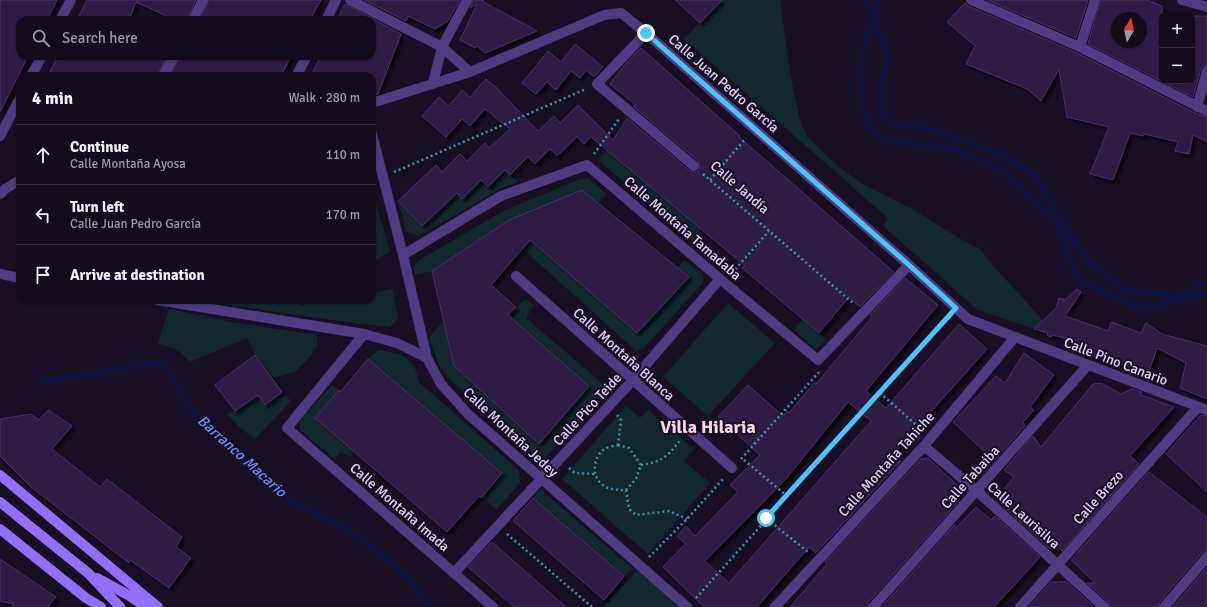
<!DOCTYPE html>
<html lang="en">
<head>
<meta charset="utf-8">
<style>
  body { margin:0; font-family:Signika,sans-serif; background:#1b1424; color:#f1f3f6 }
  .controls { position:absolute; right:12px; top:12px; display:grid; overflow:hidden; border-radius:8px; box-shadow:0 1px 3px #0004 }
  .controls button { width:36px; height:36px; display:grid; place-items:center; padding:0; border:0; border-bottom:1px solid #312b3a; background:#120b1b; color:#f1f3f6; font:20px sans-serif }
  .compass { position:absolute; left:1111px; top:12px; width:36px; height:36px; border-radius:50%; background:#120b1b; box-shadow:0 1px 3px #0004; rotate:10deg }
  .stop { position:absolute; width:12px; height:12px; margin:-9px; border:3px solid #4fc3f7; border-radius:50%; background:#fff }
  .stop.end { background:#4fc3f7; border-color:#fff; box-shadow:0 1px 4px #0008 }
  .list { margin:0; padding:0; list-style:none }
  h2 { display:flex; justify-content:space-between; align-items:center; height:52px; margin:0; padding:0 16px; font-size:17px }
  h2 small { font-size:13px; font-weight:400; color:#9c9ba3 }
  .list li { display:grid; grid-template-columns:26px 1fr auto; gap:12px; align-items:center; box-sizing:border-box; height:60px; padding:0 16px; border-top:1px solid #312b3a }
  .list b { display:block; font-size:15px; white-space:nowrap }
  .list p { margin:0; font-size:13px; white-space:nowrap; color:#9c9ba3 }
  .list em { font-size:13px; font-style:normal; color:#9c9ba3 }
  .icon { flex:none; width:22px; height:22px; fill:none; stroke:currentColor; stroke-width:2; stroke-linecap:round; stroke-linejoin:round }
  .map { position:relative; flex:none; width:1207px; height:607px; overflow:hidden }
  .search { position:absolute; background:#120b1b; box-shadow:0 1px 3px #0004; left:16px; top:16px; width:360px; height:44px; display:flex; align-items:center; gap:10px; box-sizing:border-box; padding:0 14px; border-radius:12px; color:#9c9ba3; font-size:15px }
  .panel { position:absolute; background:#120b1b; box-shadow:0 1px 3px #0004; left:16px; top:72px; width:360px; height:232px; border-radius:12px }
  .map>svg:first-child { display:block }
  .green { fill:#12282e }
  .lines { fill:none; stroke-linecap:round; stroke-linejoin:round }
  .stream { stroke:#0b1141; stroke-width:5 }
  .building { fill:#2e1c44; stroke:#4b2e70; fill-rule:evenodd; filter:url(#shadow) }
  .path { stroke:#329bb3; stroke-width:2.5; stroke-dasharray:2 3; stroke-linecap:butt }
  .minor { stroke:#4f3b82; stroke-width:10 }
  .secondary { stroke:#946dfb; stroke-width:10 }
  .route { stroke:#4fc3f7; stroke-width:5 }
  .labels { text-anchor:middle; stroke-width:4; stroke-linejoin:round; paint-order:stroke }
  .street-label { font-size:14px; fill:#e3d3fe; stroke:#180f24 }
  .water-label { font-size:15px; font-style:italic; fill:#6490fb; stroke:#180f24 }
  .district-label { font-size:18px; font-weight:bold; fill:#fed5e5; stroke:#180f24 }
</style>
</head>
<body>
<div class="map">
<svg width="1207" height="607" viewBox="0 0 1207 607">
  <defs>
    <filter id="shadow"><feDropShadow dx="3.5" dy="3.5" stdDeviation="1" flood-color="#0009"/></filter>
  </defs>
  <rect width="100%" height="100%" fill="#180f24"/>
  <path class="green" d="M722,0H780L790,74L800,120L806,135L823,152L840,168L861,183L912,209L962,240L980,249L995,268L1043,320L1034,329L978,310L883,226L888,218L684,39Z
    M607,150L702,229L692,241L597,159Z
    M505,170L518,182L499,189L477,203L418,236L410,233L406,229L398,201L423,226L457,193L462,198L481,180L488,187Z
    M588,178L607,194L598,203L509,220L432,271L415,275L413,268L418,261L505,210L580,179Z
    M372,189L390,252L372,262Z
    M530,240L637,333L689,277L678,268L684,260L702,274L703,283L644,348L636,351L523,249Z
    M393,289L398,318L390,327L339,321L196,300H298L302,306L312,300H372V293Z
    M525,299L534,305L526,318L604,385L603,392L546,457H537L449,379L439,365L429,338L443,321L454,366L539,444L589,386L508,315Z
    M728,303L775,343L708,416L663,377Z
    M169,309L231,322L317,335V346L308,359L295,372L272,378L255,355L247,338L190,362L179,351L158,343Z
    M803,319L826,339L816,350L794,330Z
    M379,350C401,353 416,358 419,383L450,409L519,471L520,483L497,509L481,498L502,473L368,359Z
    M332,385L339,390L315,418L355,452L350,457L341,452L334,459L300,429V421Z
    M282,392L291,401L255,439L239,427L227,414L235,411L258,395L265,405Z
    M626,406L640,418L648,410L694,449L684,461L710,483L648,554L562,479Z
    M540,489L633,569L624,576L533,498Z
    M641,566L687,607H603Z"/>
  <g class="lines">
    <path class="stream" d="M867,0L874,16L888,60L880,89L882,114L890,124L928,128L998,153L1036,175L1061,221L1087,260L1123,289L1177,297L1207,283
      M879,0L880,2L874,16L862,56L863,104L866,121L877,134L888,142L955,148L1002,172L1045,210L1059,229L1079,281L1143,309L1207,294
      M42,382L157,363L166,367L197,419L290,499L349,530L382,555L410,581L431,607"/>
  </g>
  <path class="building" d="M0,0H57L47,20H20V56H28L0,112Z
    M87,0H196L187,20H175L136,2L129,20H77Z
    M209,0H321L310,20H200Z
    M364,0H460L448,21L435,29L408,16L406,21Z
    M473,0H484L482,1L537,31L485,53L477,46L475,48L460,40L477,4L470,8Z
    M675,0H722L700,23Z
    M987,0H1088L1076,38Z
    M1101,0H1147L1162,6V81H1192V16H1207V65L1203,66L1201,69L1193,97L1088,44ZM1117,18H1141V42H1117Z
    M965,3L968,6L1077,53L1195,113L1207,117V142L1193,135L1189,154L1175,151L1178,142L1144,134L1143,136L1130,133L1113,180L1090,174L1109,127L1067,117L1059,69L1041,101L1027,89L966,64L975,46L947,22Z
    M345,4L401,34L378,94L372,96V76H311L321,56H372V20H337Z
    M575,44L603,67L594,77L586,70L580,78L571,71L556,90L547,82L536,94L522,83L548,51L561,62Z
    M641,48L740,136L739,137L894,272L860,307L849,297L819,333L742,268L745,266L591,137L584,144L577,137L557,156L550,149L535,164L528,157L510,175L505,170L488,187L481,180L462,199L457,193L422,226L398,201L436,165L442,172L460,154L467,161L485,143L489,148L510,129L485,109L470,126L462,119L446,137L422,116L439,97L449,106L462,90L470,97L486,79L494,86H495L538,131L554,116L560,123L578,105L613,140L627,118L690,171L693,172H697L699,170L700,167L698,161L634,107L635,104L610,84L628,61Z
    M58,56H167L157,76H48Z
    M180,56H291L281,76H170Z
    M582,190L689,277L637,333L530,240L491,285L516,307L508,315L589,386L539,444L454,366L432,271L509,220Z
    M905,278L938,305L866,391L886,408L959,324L987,349L885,463L901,461L816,553L809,547L757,607H704L663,567L685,544L677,536L686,526L695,536L738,492L730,485L760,455L718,417L748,385L783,416L787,411L789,413L814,383L816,384L872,317L870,315ZM848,402L871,421L729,583L705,561L785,480Z
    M1077,289L1081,292L1065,316L1108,331L1111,322L1141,333L1146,323L1162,334L1207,346V399L1180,388L1186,363L1157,348L1148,374L1070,347L1072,340L1053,335L1051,337L1047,335L1048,333L1034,329L1056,308L1059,298L1065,300Z
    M1024,353L1054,375L1030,407L1034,410L1023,422L1025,426L994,461L953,422L996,376L1005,383Z
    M255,355L282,392L265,405L258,395L235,411L215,385Z
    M368,359L502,473L481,498L479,496L447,532L315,418L339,390L341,391Z
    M1101,383L1121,394L1132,389L1142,392L1141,395L1174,407L1130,456L1139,464L1062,551L1053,542L1049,548L1003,506L1013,495L1004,489L1014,477L1004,470L1033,436L1041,447L1093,384Z
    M48,410L72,426L52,449L100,487L107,479L182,537L176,547L191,558L169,588L130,560L129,563L31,487L0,456V419L31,414L39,420Z
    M1201,415L1207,416V492L1166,454Z
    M928,458L958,486L957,503L868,603L867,607H790L827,564L825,562L921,459Z
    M1149,472L1207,517V551L1202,553L1159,603L1158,607H1110L1108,602L1087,583H1095L1071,560Z
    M533,498L624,576L604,600L513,521Z
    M976,507L991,520L995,516L1040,557L994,607H882L955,524V529Z
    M492,542L566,607H514L468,567Z
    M0,559L56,597L48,607H13V604L0,601Z
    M1207,567V607H1173Z
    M1051,582H1067L1094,607H1029Z"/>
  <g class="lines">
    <path class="path" d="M594,154L619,119
      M394,172L586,89
      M703,174L854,304
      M710,180L746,138
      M732,273L769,231
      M880,393L921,429
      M617,415L621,420L618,445
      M618,445L629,448L641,465L636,479L626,490C618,490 610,490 603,485C591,477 593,458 603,450C607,447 614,446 618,445Z
      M741,459L819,372
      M744,460L787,496
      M641,465C664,461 667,457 681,439
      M569,468L575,473L595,474
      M626,490L629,509L636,515L669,511L687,519
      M767,519L808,552
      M507,534L592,607
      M649,557L687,519L724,478
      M696,598L948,317"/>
    <path class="minor" d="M350,0L442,47L470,72
      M971,0L1080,47L1207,111
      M1182,0L1207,7
      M60,20L71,0
      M193,20L203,0
      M326,20L336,0
      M646,33L597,84L694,166
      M1080,47L1095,0
      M31,76L42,56
      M163,76L174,56
      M296,76L307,56
      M433,83L442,47L467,0
      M372,103L470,72L604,15L621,13L646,33L909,265L968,319L1207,410
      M1197,107L1207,71
      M372,134L403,255L427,358L441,384L468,414L687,607
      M0,136L20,98
      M0,194L5,189L20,180
      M403,255L501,196L587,165L720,279L818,360L909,265
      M0,274L20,278
      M516,276L732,468
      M157,300L364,334L397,343L427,358
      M364,334L287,428L493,607
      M924,446L977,491L1104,607
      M454,573L632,381L720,279
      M775,607L924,446L1015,337
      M873,607L1088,365
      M1020,607L1198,407
      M1164,607L1207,557"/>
    <path class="secondary" d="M0,475L158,607
      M0,502L88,573L120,607
      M0,529L86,598L101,607
      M97,578L128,595L146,607"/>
  </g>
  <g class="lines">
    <path class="route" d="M646,33L909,265L956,308L766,518"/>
  </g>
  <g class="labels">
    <g class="street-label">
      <text transform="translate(724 83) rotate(41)" y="5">Calle Juan Pedro García</text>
      <text transform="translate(740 187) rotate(41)" y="5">Calle Jandía</text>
      <text transform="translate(683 228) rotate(41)" y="5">Calle Montaña Tamadaba</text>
      <text transform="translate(624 354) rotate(42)" y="5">Calle Montaña Blanca</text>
      <text transform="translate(1116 361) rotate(21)" y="5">Calle Pino Canario</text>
      <text transform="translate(587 409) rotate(-47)" y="5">Calle Pico Teide</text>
      <text transform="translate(511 432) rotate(43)" y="5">Calle Montaña Jedey</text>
      <text transform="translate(886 464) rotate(-48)" y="5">Calle Montaña Tahiche</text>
      <text transform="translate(970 477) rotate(-48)" y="5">Calle Tabaiba</text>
      <text transform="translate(1098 497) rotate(-48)" y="5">Calle Brezo</text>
      <text transform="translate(400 507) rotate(41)" y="5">Calle Montaña Imada</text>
      <text transform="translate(1024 515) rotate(42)" y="5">Calle Laurisilva</text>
    </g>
    <g class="water-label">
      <text transform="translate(242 456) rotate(42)" y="5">Barranco Macario</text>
    </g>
    <g class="district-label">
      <text x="708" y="433">Villa Hilaria</text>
    </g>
  </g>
</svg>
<div class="controls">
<button>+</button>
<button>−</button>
</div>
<svg class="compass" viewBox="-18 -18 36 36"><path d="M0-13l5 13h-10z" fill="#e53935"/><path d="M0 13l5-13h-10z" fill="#9c9ba3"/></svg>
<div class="stop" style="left:766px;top:518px"></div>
<div class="stop end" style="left:646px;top:33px"></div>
<div class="search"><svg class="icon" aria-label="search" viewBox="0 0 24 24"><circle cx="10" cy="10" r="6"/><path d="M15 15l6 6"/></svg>Search here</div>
<section class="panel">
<h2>4 min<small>Walk · 280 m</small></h2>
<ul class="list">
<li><svg class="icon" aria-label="ahead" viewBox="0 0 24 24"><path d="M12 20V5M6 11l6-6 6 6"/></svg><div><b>Continue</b><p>Calle Montaña Ayosa</p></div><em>110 m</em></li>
<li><svg class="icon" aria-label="left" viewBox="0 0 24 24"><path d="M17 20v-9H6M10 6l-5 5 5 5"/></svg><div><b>Turn left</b><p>Calle Juan Pedro García</p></div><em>170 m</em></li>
<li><svg class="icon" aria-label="arrive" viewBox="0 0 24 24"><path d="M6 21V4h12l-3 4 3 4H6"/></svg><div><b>Arrive at destination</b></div></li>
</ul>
</section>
</div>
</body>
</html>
